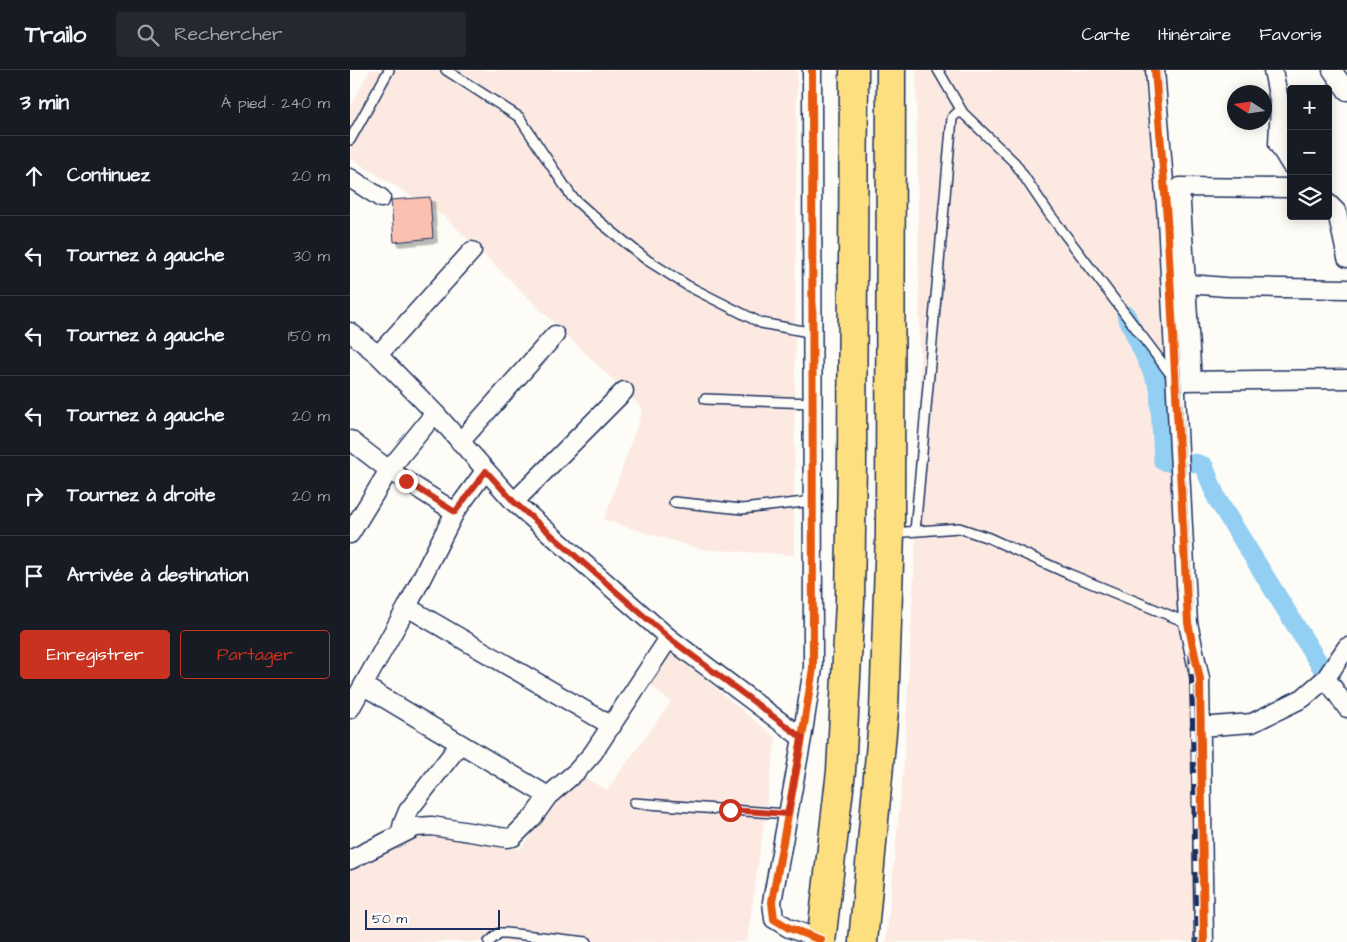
<!DOCTYPE html>
<html lang="fr">
<head>
<meta charset="utf-8">
<style>
  body { margin:0; font-family:"Architects Daughter",sans-serif; background:#242831; color:#f1f3f6 }
  .controls { position:absolute; right:15px; top:15px; display:grid; overflow:hidden; border-radius:5px; box-shadow:0 2px 12px #0003 }
  .controls button { width:45px; height:45px; display:grid; place-items:center; padding:0; border:0; border-bottom:1px solid #363941; background:#171b24; color:#f1f3f6; font:25px sans-serif }
  .compass { position:absolute; left:877px; top:15px; width:45px; height:45px; border-radius:50%; background:#171b24; box-shadow:0 2px 12px #0003; rotate:282deg }
  .scale { position:absolute; left:15px; bottom:12px; width:135px; box-sizing:border-box; padding-left:5px; border:2px solid #1b2f5e; border-top:0; font-size:14px; line-height:18px; white-space:nowrap; color:#1b2f5e; -webkit-text-stroke:4px #fdfcf7; paint-order:stroke }
  .stop { position:absolute; width:15px; height:15px; margin:-11px; border:4px solid #c8321e; border-radius:50%; background:#fff }
  .stop.end { background:#c8321e; border-color:#fff; box-shadow:0 1px 5px #0008 }
  .list { margin:0; padding:0; list-style:none }
  h2 { display:flex; justify-content:space-between; align-items:center; height:65px; margin:0; padding:0 20px; font-size:21px }
  h2 small { font-size:16px; font-weight:400; color:#9ea1a6 }
  .list li { display:grid; grid-template-columns:32px 1fr auto; gap:15px; align-items:center; box-sizing:border-box; height:80px; padding:0 20px; border-top:1px solid #363941 }
  .list b { display:block; font-size:19px; white-space:nowrap }
  .list em { font-size:16px; font-style:normal; color:#9ea1a6 }
  .actions { display:flex; gap:10px; padding:15px 20px }
  .actions a { flex:1; padding:11px 0; border:1px solid #c8321e; border-radius:5px; text-align:center; font-size:18px; color:#c8321e }
  .actions .main { background:#c8321e; color:#fff }
  .icon { flex:none; width:28px; height:28px; fill:none; stroke:currentColor; stroke-width:2; stroke-linecap:round; stroke-linejoin:round }
  .map { position:relative; flex:none; width:997px; height:872px; overflow:hidden }
  header { display:flex; align-items:center; gap:30px; box-sizing:border-box; height:70px; padding:0 25px; background:#171b24; border-bottom:1px solid #363941 }
  header strong { font-size:24px }
  nav { display:flex; gap:28px; margin-inline-start:auto; font-size:18px }
  .search { width:350px; height:45px; background:#242831; display:flex; align-items:center; gap:12px; box-sizing:border-box; padding:0 18px; border-radius:5px; color:#9ea1a6; font-size:19px }
  main { display:flex }
  aside { flex:1; background:#171b24 }
  .map>svg:first-child { display:block }
  .built { fill:#fceae2 }
  .lines { fill:none; stroke-linecap:round; stroke-linejoin:round }
  .canal { stroke:#92cff3; stroke-width:19 }
  .building { fill:#fac1b0; stroke:#1b2f5e; filter:url(#shadow) }
  .service-casing { stroke:#1b2f5e; stroke-width:12 }
  .minor-casing { stroke:#1b2f5e; stroke-width:21 }
  .trunk-casing { stroke:#1b2f5e; stroke-width:31 }
  .service { stroke:#fdfcf7; stroke-width:9 }
  .minor { stroke:#fdfcf7; stroke-width:18 }
  .trunk { stroke:#fedf80; stroke-width:28 }
  .rail-casing { stroke:#1b2f5e; stroke-width:5.5 }
  .rail { stroke:#fdfcf7; stroke-width:4; stroke-dasharray:11; stroke-linecap:butt }
  .cycleway-casing { stroke:#fdfcf7; stroke-width:11 }
  .cycleway { stroke:#e8590c; stroke-width:8 }
  .route { stroke:#c8321e; stroke-width:6 }
</style>
</head>
<body>
<header>
<strong>Trailo</strong>
<div class="search"><svg class="icon" aria-label="search" viewBox="0 0 24 24"><circle cx="10" cy="10" r="6"/><path d="M15 15l6 6"/></svg>Rechercher</div>
<nav><a>Carte</a><a>Itinéraire</a><a>Favoris</a></nav>
</header>
<main>
<aside>
<h2>3 min<small>À pied · 240 m</small></h2>
<ul class="list">
<li><svg class="icon" aria-label="ahead" viewBox="0 0 24 24"><path d="M12 20V5M6 11l6-6 6 6"/></svg><div><b>Continuez</b></div><em>20 m</em></li>
<li><svg class="icon" aria-label="left" viewBox="0 0 24 24"><path d="M17 20v-9H6M10 6l-5 5 5 5"/></svg><div><b>Tournez à gauche</b></div><em>30 m</em></li>
<li><svg class="icon" aria-label="left" viewBox="0 0 24 24"><path d="M17 20v-9H6M10 6l-5 5 5 5"/></svg><div><b>Tournez à gauche</b></div><em>150 m</em></li>
<li><svg class="icon" aria-label="left" viewBox="0 0 24 24"><path d="M17 20v-9H6M10 6l-5 5 5 5"/></svg><div><b>Tournez à gauche</b></div><em>20 m</em></li>
<li><svg class="icon" aria-label="right" viewBox="0 0 24 24"><path d="M7 20v-9h11M14 6l5 5-5 5"/></svg><div><b>Tournez à droite</b></div><em>20 m</em></li>
<li><svg class="icon" aria-label="arrive" viewBox="0 0 24 24"><path d="M6 21V4h12l-3 4 3 4H6"/></svg><div><b>Arrivée à destination</b></div></li>
</ul>
<div class="actions"><a class="main">Enregistrer</a><a>Partager</a></div>
</aside>
<div class="map">
<svg width="997" height="872" viewBox="0 0 997 872">
  <defs>
    <filter id="shadow"><feDropShadow dx="4.5" dy="4.5" stdDeviation="0" flood-color="#0004"/></filter>
  </defs>
  <rect width="100%" height="100%" fill="#fdfcf7"/>
  <filter id="ink" filterUnits="userSpaceOnUse"><feTurbulence type="fractalNoise" baseFrequency=".02" numOctaves="2"/><feDisplacementMap in="SourceGraphic" scale="10" xChannelSelector="R" yChannelSelector="G"/><feConvolveMatrix kernelMatrix="1 2 1 2 8 2 1 2 1" color-interpolation-filters="sRGB"/></filter>
  <g filter="url(#ink)">
    <path class="built" d="M20,0H447L444,485L350,479L254,450L293,339L95,147L0,88V37Z
      M566,0H802L848,639L842,872H536L554,692L571,370Z
      M320,581L426,668L397,872H0V794L71,762L171,779L205,728L231,706L257,720L321,632L300,615Z"/>
    <g class="lines">
      <path class="canal" d="M776,245L809,317L813,391L822,393
        M845,393L854,396L867,429L985,619"/>
    </g>
    <path class="building" d="M80,127L83,168L44,172L41,130Z"/>
    <g class="lines">
      <g class="service-casing">
        <path id="service" d="M96,0L169,47L222,127L250,152L297,190L338,216L411,253L464,263
          M588,0L613,43
          M0,70L39,0
          M355,329L463,333
          M324,432L392,439L463,431
          M565,461L602,48L607,43H613L665,93L698,142L822,306
          M542,463L609,458L639,468L719,504L838,553
          M284,733L438,744
          M139,872L149,863H156L237,872"/>
      </g>
      <g class="minor-casing">
        <path id="minor" d="M462,0L463,598L452,668L422,832L424,849L439,858L471,870
          M805,0L817,149L838,553L850,609L854,872
          M923,0L930,35L928,74L941,95
          M982,0L997,21
          M0,108L31,128
          M978,133L987,142L997,188
          M826,213L876,217L997,219
          M0,262L28,285L85,343L164,432L319,568L452,668
          M28,285L122,181
          M831,311L997,309
          M842,311L830,117L941,118
          M0,370L39,400L105,442
          M110,372L205,265
          M164,432L274,321
          M0,464L39,400L85,343
          M57,537L262,656
          M976,608L997,638
          M14,616L198,726
          M0,639L57,537L105,442L135,401
          M850,657L902,653L953,628L976,608L997,577
          M50,765L53,753L58,741L110,674
          M0,790L66,757L82,756L157,768L163,767L183,747L198,726L227,701L243,683L319,568"/>
      </g>
      <g class="trunk-casing">
        <path id="trunk" d="M471,872L491,701L500,532L502,391L504,0
          M513,872L534,640L540,463L541,0"/>
      </g>
      <use href="#service" class="service"/>
      <use href="#minor" class="minor"/>
      <use href="#trunk" class="trunk"/>
      <g class="rail-casing">
        <path id="rail" d="M808,0L828,304L840,540L848,872"/>
      </g>
      <use href="#rail" class="rail"/>
      <g class="cycleway-casing">
        <path id="cycleway" d="M462,0L463,598L452,668L422,832L424,849L439,858L471,870
          M805,0L817,149L838,553L850,609L854,872"/>
      </g>
      <use href="#cycleway" class="cycleway"/>
    </g>
  </g>
  <g class="lines" filter="url(#ink)">
    <path class="route" d="M56,411L105,442L136,401L164,432L319,568L452,668L438,744L380,740"/>
  </g>
</svg>
<div class="controls">
<button>+</button>
<button>−</button>
<button><svg class="icon" aria-label="layers" viewBox="0 0 24 24"><path d="M12 4l9 5-9 5-9-5zM3 14l9 5 9-5"/></svg></button>
</div>
<svg class="compass" viewBox="-18 -18 36 36"><path d="M0-13l5 13h-10z" fill="#e53935"/><path d="M0 13l5-13h-10z" fill="#9ea1a6"/></svg>
<div class="scale">50 m</div>
<div class="stop" style="left:380px;top:740px"></div>
<div class="stop end" style="left:56px;top:411px"></div>
</div>
</main>
</body>
</html>
